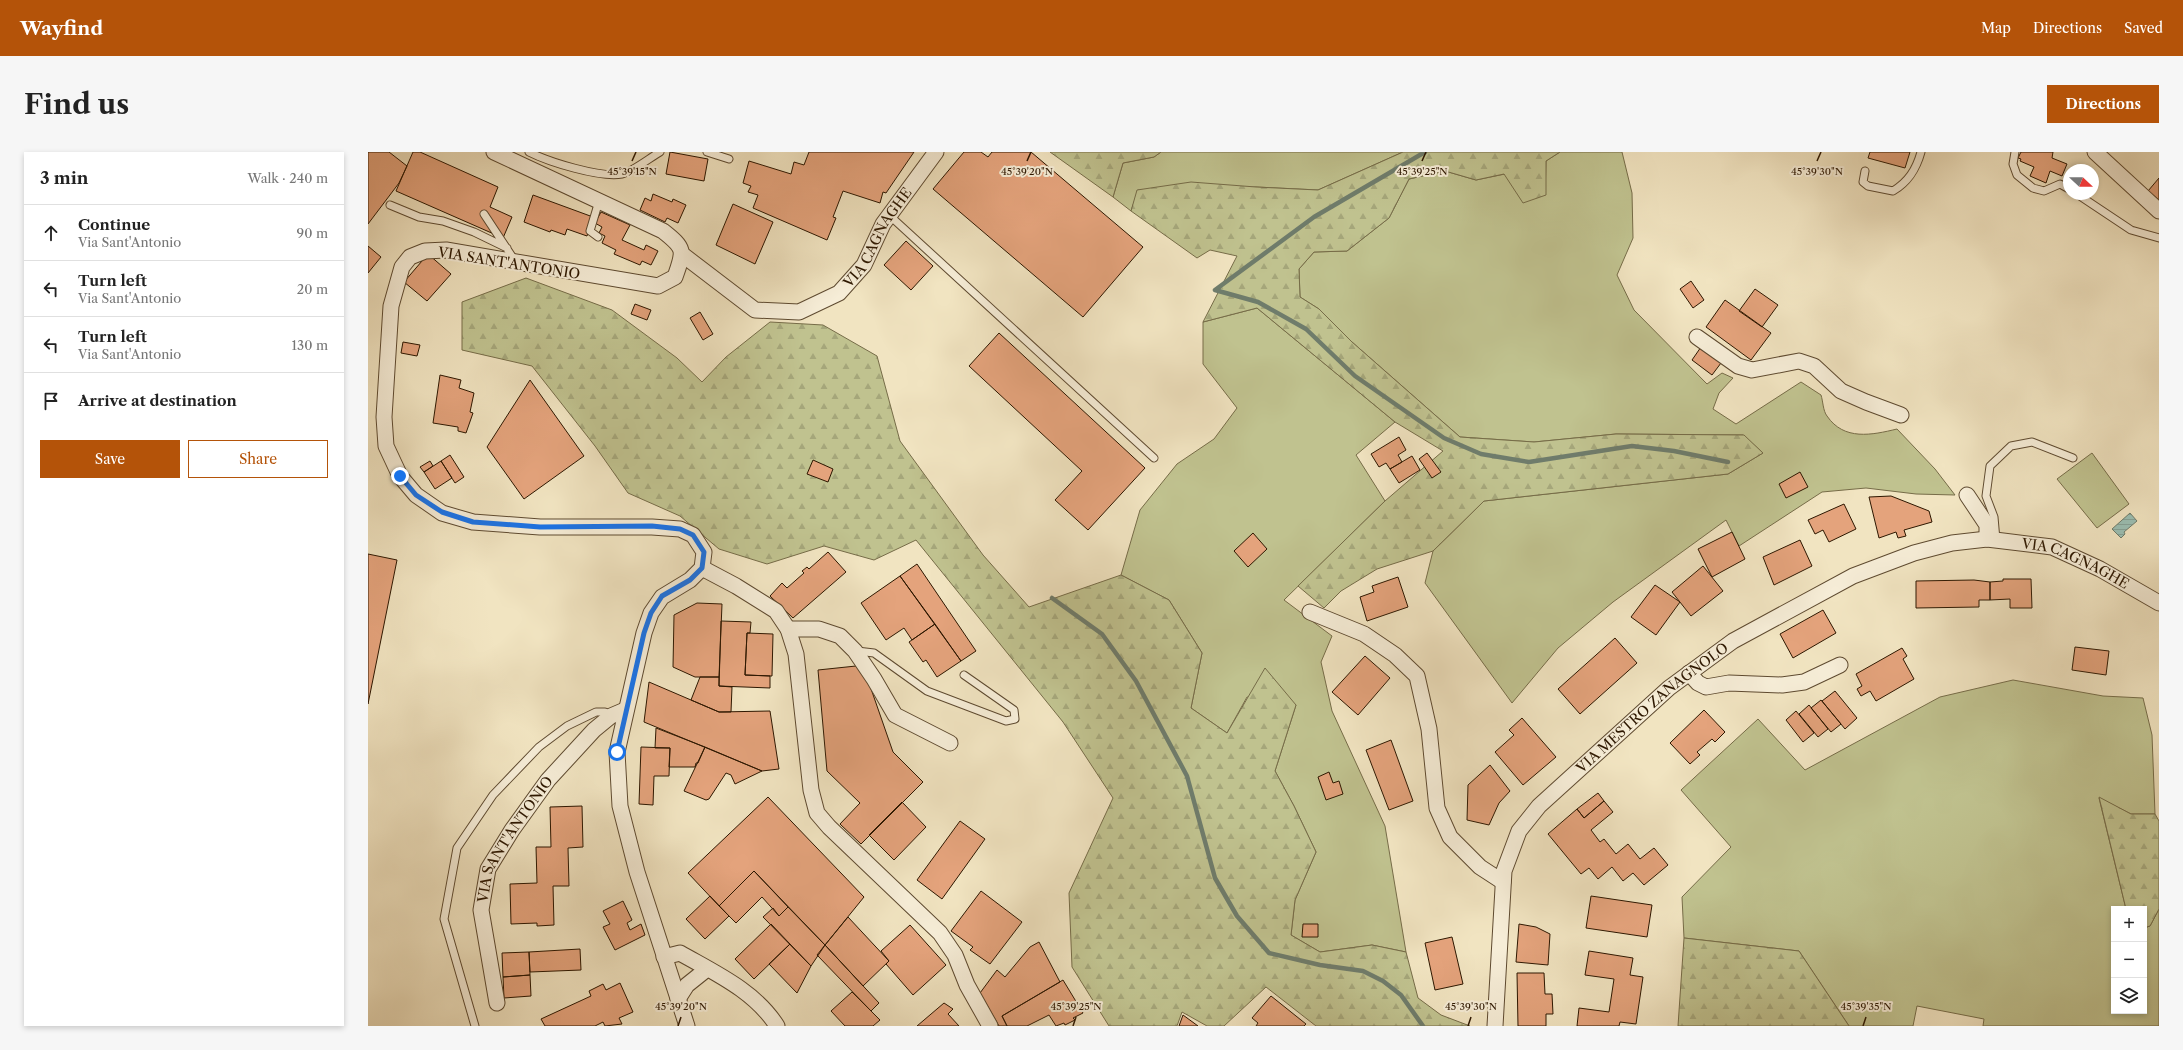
<!DOCTYPE html>
<html lang="en">
<head>
<meta charset="utf-8">
<style>
  body { margin:0; font-family:"Libre Caslon Text",serif; background:#f6f6f6; color:#222 }
  .controls { position:absolute; right:12px; bottom:12px; display:grid; overflow:hidden; border-radius:0px; box-shadow:0 2px 6px #0003 }
  .controls button { width:36px; height:36px; display:grid; place-items:center; padding:0; border:0; border-bottom:1px solid #e0e0e0; background:#fff; color:#222; font:20px sans-serif }
  .compass { position:absolute; left:1695px; top:12px; width:36px; height:36px; border-radius:50%; background:#fff; box-shadow:0 2px 6px #0003; rotate:112deg }
  .stop { position:absolute; width:12px; height:12px; margin:-9px; border:3px solid #1a73e8; border-radius:50%; background:#fff }
  .stop.end { background:#1a73e8; border-color:#fff; box-shadow:0 1px 4px #0008 }
  .list { margin:0; padding:0; list-style:none }
  h2 { display:flex; justify-content:space-between; align-items:center; height:52px; margin:0; padding:0 16px; font-size:17px }
  h2 small { font-size:13px; font-weight:400; color:#767676 }
  .list li { display:grid; grid-template-columns:26px 1fr auto; gap:12px; align-items:center; box-sizing:border-box; height:56px; padding:0 16px; border-top:1px solid #e0e0e0 }
  .list b { display:block; font-size:15px; white-space:nowrap }
  .list p { margin:0; font-size:13px; white-space:nowrap; color:#767676 }
  .list em { font-size:13px; font-style:normal; color:#767676 }
  .actions { display:flex; gap:8px; padding:12px 16px }
  .actions a { flex:1; padding:9px 0; border:1px solid #b45309; border-radius:0px; text-align:center; font-size:14px; color:#b45309 }
  .actions .main { background:#b45309; color:#fff }
  .icon { flex:none; width:22px; height:22px; fill:none; stroke:currentColor; stroke-width:2; stroke-linecap:round; stroke-linejoin:round }
  .map { position:relative; flex:none; width:1791px; height:874px; overflow:hidden; border-radius:0px }
  header { display:flex; align-items:center; gap:24px; box-sizing:border-box; height:56px; padding:0 20px; background:#b45309; color:#fff }
  header strong { font-size:19px }
  nav { display:flex; gap:22px; margin-inline-start:auto; font-size:14px }
  .intro { display:flex; align-items:center; justify-content:space-between; box-sizing:border-box; height:96px; padding:0 24px }
  h1 { margin:0; font-size:28px }
  .button { padding:10px 18px; border-radius:0px; background:#b45309; color:#fff; font-size:14px; font-weight:700 }
  main { display:flex; gap:24px; padding:0 24px }
  aside { flex:1; background:#fff; border-radius:0px; box-shadow:0 2px 6px #0003 }
  .map>svg:first-child { display:block }
  .green { fill:#c0c28f; stroke:#766c48 }
  .forest { fill:url(#forest-firs); stroke:#766c48 }
  .water { fill:url(#water-rules); stroke:#6f7c6b }
  .lines { fill:none; stroke-linecap:round; stroke-linejoin:round }
  .stream { stroke:#6f7c6b; stroke-width:4.5 }
  .building { fill:#e4a37c; stroke:#2d1700 }
  .lane-casing { stroke:#5e4a30; stroke-width:9 }
  .street-casing { stroke:#5e4a30; stroke-width:17 }
  .lane { stroke:#f6edd7; stroke-width:7 }
  .street { stroke:#f6edd7; stroke-width:15 }
  .route { stroke:#1a73e8; stroke-width:5 }
  .ticks { fill:none; stroke:#2d1700; stroke-width:1.5 }
  .labels { text-anchor:middle; stroke-width:4; stroke-linejoin:round; paint-order:stroke }
  .street-label { font-size:14px; fill:#2d1700; stroke:#f6edd7 }
  .ticks-label { font-size:10px; text-anchor:middle; fill:#2d1700; stroke:#f6edd7; stroke-width:4; stroke-linejoin:round; paint-order:stroke }
</style>
</head>
<body>
<header>
<strong>Wayfind</strong>
<nav><a>Map</a><a>Directions</a><a>Saved</a></nav>
</header>
<div class="intro"><h1>Find us</h1><a class="button">Directions</a></div>
<main>
<aside>
<h2>3 min<small>Walk · 240 m</small></h2>
<ul class="list">
<li><svg class="icon" aria-label="ahead" viewBox="0 0 24 24"><path d="M12 20V5M6 11l6-6 6 6"/></svg><div><b>Continue</b><p>Via Sant'Antonio</p></div><em>90 m</em></li>
<li><svg class="icon" aria-label="left" viewBox="0 0 24 24"><path d="M17 20v-9H6M10 6l-5 5 5 5"/></svg><div><b>Turn left</b><p>Via Sant'Antonio</p></div><em>20 m</em></li>
<li><svg class="icon" aria-label="left" viewBox="0 0 24 24"><path d="M17 20v-9H6M10 6l-5 5 5 5"/></svg><div><b>Turn left</b><p>Via Sant'Antonio</p></div><em>130 m</em></li>
<li><svg class="icon" aria-label="arrive" viewBox="0 0 24 24"><path d="M6 21V4h12l-3 4 3 4H6"/></svg><div><b>Arrive at destination</b></div></li>
</ul>
<div class="actions"><a class="main">Save</a><a>Share</a></div>
</aside>
<div class="map">
<svg width="1791" height="874" viewBox="0 0 1791 874">
  <defs>
    <pattern id="forest-firs" width="22" height="20" patternUnits="userSpaceOnUse"><rect width="22" height="20" fill="#c0c28f"/><path d="M5 1l3.5 6h-7zM16 11l3.5 6h-7z" fill="#a5a67a"/></pattern>
    <pattern id="water-rules" width="6" height="5" patternUnits="userSpaceOnUse"><rect width="6" height="5" fill="#9bbfb3"/><path d="M0 2.5h6" fill="none" stroke="#86a398"/></pattern>
  </defs>
  <rect width="100%" height="100%" fill="#f1e4c1"/>
  <filter id="stains"><feTurbulence type="fractalNoise" baseFrequency=".005" numOctaves="4"/><feColorMatrix values="0 0 0 0 .2 0 0 0 0 .09 0 0 0 0 .02 0 0 0 .5 -.17"/></filter>
  <radialGradient id="worn" r=".72"><stop offset=".6" stop-color="#630" stop-opacity="0"/><stop offset="1" stop-color="#630" stop-opacity=".3"/></radialGradient>
  <path class="green" d="M793,0H1035L950,38L888,35L770,38L763,59L745,45L755,11L786,5Z
    M1192,0H1254L1264,41L1265,86L1249,123L1266,158L1339,232L1354,221L1365,226L1351,241L1345,257L1368,272L1433,230L1453,243C1455,249 1455,259 1459,264C1476,289 1504,283 1529,277L1567,317L1587,343L1548,342L1498,336L1454,340L1371,394L1358,368L1245,450L1190,496L1144,551L1057,431L1065,399L1116,349L1360,322L1395,301L1375,283L1248,282L1166,290L1092,285L984,190L951,157L932,145L931,117L946,100L979,99L1021,66L1041,27L1077,19L1108,28L1137,22L1177,43L1178,9Z
    M889,156L1027,270L988,303L1017,349L916,448L964,484L953,510L964,559L1017,674L1038,800L1004,793L952,800L923,783L927,748L948,700L926,654L907,619L928,553L879,545L859,581L823,556L834,501L801,448L753,423L772,358L809,312L846,287L869,256L835,212V170Z
    M1724,301L1761,352L1729,376L1689,327Z
    M1645,528L1735,544L1775,546L1784,583L1787,662H1763L1731,646L1758,757H1746V859H1776V776L1782,774L1791,757V874H1615L1616,867L1549,854L1545,874H1481L1431,799L1316,786L1314,745L1363,695L1313,638L1390,567L1437,618L1572,545Z"/>
  <path class="forest" d="M682,0H793L786,5L755,11L745,45Z
    M1035,0H1192L1178,9V43L1155,51L1136,22L1108,28L1077,19L1041,27L1021,66L979,99L946,100L931,117L932,145L951,157L984,190L1092,285L1166,290L1248,282L1376,283L1395,301L1360,322L1116,349L1065,399L1009,417L973,439L956,456L930,434L1017,349L1075,299L1027,270L889,156L835,170L869,104L842,98L829,106L763,59L769,38L823,30L888,35L950,38Z
    M158,126L244,158L309,206L334,230L358,205L402,170L455,173L509,204L532,289L615,403L661,455L753,423L801,448L834,501L823,556L859,581L897,516L928,553L907,619L926,654L948,700L927,748L923,783L952,800L1004,793L1038,800L1050,846L1073,863L1102,874H948L898,835L856,874H839L814,860L809,874H741L704,815L701,741L745,646L695,570L548,388L506,408L456,394L399,412L351,397L312,364L260,341L227,294L164,214L94,198V150Z
    M1731,645L1763,662H1787L1791,669V757L1782,774L1776,776V757H1758Z
    M1316,786L1431,799L1481,874H1310Z"/>
  <path class="water" d="M1762,361L1769,369L1756,380L1757,382L1753,386L1744,377Z"/>
  <g class="lines">
    <path class="stream" d="M847,138L890,150L938,177L987,224L1076,286L1113,302L1161,310L1264,294L1306,299L1360,310
      M847,138L946,65L1057,0
      M684,446L734,482L768,529L819,624L847,726L869,764L901,801L952,813L995,819L1015,829L1033,843L1055,874"/>
  </g>
  <path class="building" d="M0,0H21L39,14L31,31L0,72Z
    M45,0H52L130,35L122,55L144,65L135,86L28,39Z
    M302,0L340,7L336,29L298,22Z
    M441,0H546L518,41L515,40L512,51L475,39L465,65L468,66L459,88L385,56L390,43L380,40L383,34L375,31L381,9L423,22L426,10L436,13Z
    M596,0H613L620,5L624,0H663L775,95L715,165L565,37Z
    M1502,0H1542L1537,16L1500,6Z
    M1653,0H1685L1684,6L1699,12L1694,24L1682,19L1678,31L1662,24L1666,15L1652,9L1653,7L1650,6Z
    M1791,26V48L1780,39Z
    M285,42L304,50L305,47L318,53L310,71L299,66L297,70L272,58L277,46L283,49Z
    M165,43L225,65L219,84L199,77L197,83L183,78L182,80L156,70Z
    M365,52L405,70L387,112L348,93Z
    M233,60L262,73L254,88L276,98L278,93L290,99L283,113L274,109L272,113L246,102L248,98L234,91L237,84L231,81L234,75L227,71Z
    M538,89L565,114L543,138L516,113Z
    M0,94L13,105L0,121Z
    M60,102L83,122L59,149L36,130Z
    M1323,129L1336,148L1325,156L1312,137Z
    M1387,137L1410,153L1394,175L1371,159Z
    M1357,148L1403,181L1383,208L1338,175Z
    M267,152L283,158L279,168L263,162Z
    M332,160L345,182L335,188L322,166Z
    M631,181L777,316L720,378L687,348L714,319L601,214Z
    M35,190L52,193L49,204L33,201Z
    M1333,195L1353,211L1344,223L1324,208Z
    M72,223L93,228L91,236L106,241L102,260L105,261L98,281L90,279V275L65,271Z
    M162,228L216,304L156,347L119,295Z
    M1031,285L1038,298L1030,303L1034,310L1022,317L1018,311L1011,315L1003,302Z
    M1059,301L1073,320L1064,326L1051,307Z
    M82,303L96,325L87,331L73,309Z
    M1044,304L1052,318L1031,331L1022,317Z
    M445,308L465,317L460,330L439,322Z
    M62,309L65,314L56,320L52,315Z
    M73,309L84,326L67,337L56,320Z
    M1432,320L1440,335L1418,346L1411,332Z
    M1523,344L1561,359L1564,370L1536,378L1538,384L1530,386L1528,380L1511,386L1501,345Z
    M1476,352L1488,377L1461,390L1455,378L1447,382L1440,368Z
    M1364,380L1377,407L1344,425L1330,397Z
    M885,381L899,397L880,415L866,399Z
    M1432,388L1444,414L1406,433L1395,405Z
    M460,400L478,420L425,466L402,444L414,431L419,436L436,421L434,419L439,415L441,417Z
    M0,402L29,408L0,552Z
    M549,412L608,499L593,509L532,424Z
    M1335,414L1355,439L1323,464L1304,440Z
    M532,424L567,472L544,488L536,476L518,488L493,451Z
    M1030,425L1040,455L999,469L992,445L1006,440L1004,434Z
    M1635,427H1663L1664,456H1642V447L1622,448V430L1635,429Z
    M1606,428L1622,430V448H1611V455L1548,456V429Z
    M1287,433L1312,450L1288,483L1263,465Z
    M329,451L354,452L351,525H327L305,515L306,463Z
    M1455,458L1468,481L1425,506L1412,482Z
    M353,469L383,470L382,481H379L377,523L402,524V536L351,534Z
    M567,472L593,509L569,525L558,508L555,510L541,490Z
    M379,481L405,482L404,524L377,523Z
    M1247,486L1269,511L1212,562L1190,537Z
    M1707,495L1741,499L1738,523L1704,518Z
    M1534,496L1539,504L1535,507L1546,527L1508,549L1502,539L1493,544L1489,537L1494,534L1488,522Z
    M997,504L1022,526L990,563L964,540Z
    M488,514L501,531L525,600L555,630L493,692L472,672L492,651L459,619L450,518Z
    M332,525H351V534L364,535L363,560H351L323,548Z
    M281,530L351,560L402,559L411,617L394,619L276,570Z
    M1467,539L1489,566L1477,577L1454,549Z
    M1453,548L1473,572L1463,580L1443,556Z
    M1441,553L1460,577L1450,585L1431,562Z
    M1336,558L1357,580L1347,590L1344,587L1329,600L1332,603L1322,612L1302,591Z
    M1428,559L1446,581L1435,590L1418,568Z
    M1154,566L1188,605L1155,633L1127,600L1146,583L1141,578Z
    M288,576L337,595L330,611H328L327,615H301L302,596H287Z
    M1023,588L1045,649L1021,658L998,598Z
    M273,595L302,596L301,624H286L285,653L271,652Z
    M337,595L394,619L367,632L363,623L358,621L341,647L338,648L316,639Z
    M1122,613L1142,639L1131,651L1121,673L1099,668L1100,633Z
    M961,620L965,631L971,629L975,642L958,648L950,625Z
    M1230,641L1236,649L1216,666L1209,657Z
    M400,645L496,745L457,793L386,719L351,754L320,721Z
    M1236,649L1245,660L1223,678L1232,690L1236,687L1248,702L1260,692L1272,707L1286,696L1300,713L1276,733L1265,721L1255,729L1244,715L1230,727L1221,716L1213,722L1180,682L1209,657L1216,666Z
    M534,650L558,675L526,708L501,683Z
    M214,654L215,695L200,696L201,734H185L186,773L169,774V771L143,772L142,732L169,731L168,695H183L182,655Z
    M592,669L617,687L574,747L549,728Z
    M386,719L420,755L411,764L394,745L368,771L351,754Z
    M613,739L654,770L622,812L602,798L605,795L583,779Z
    M342,744L361,764L337,787L318,767Z
    M1223,744L1284,753L1279,785L1218,776Z
    M255,749L264,768L259,771L262,778L273,772L277,783L247,798L235,775L242,772L235,759Z
    M420,755L457,793L443,814L395,765L405,756L411,764Z
    M480,765L521,809L495,834L457,793Z
    M403,772L422,792L386,827L367,807Z
    M935,772H950V785H934Z
    M1151,772L1168,775L1182,782L1180,813L1148,810Z
    M542,773L578,813L545,843L518,812L521,809L513,799Z
    M1084,785L1095,832L1067,838L1057,791Z
    M671,790L692,830L634,864L639,874H631L612,841L629,818L637,825L662,795Z
    M422,792L443,814L429,841L401,812Z
    M457,793L511,851L503,859L449,803Z
    M212,797L213,818L162,820L161,800Z
    M1221,799L1265,806L1262,823L1275,825L1268,872L1252,870L1251,874H1209L1211,856L1241,860L1246,827L1217,823Z
    M161,800L162,823L135,825L134,801Z
    M1149,821H1176L1177,842H1184L1185,862H1178V874H1150Z
    M162,823L163,844L136,846L135,825Z
    M695,828L715,861L705,866L707,868L697,873L696,871L688,874L681,863L659,874H639L634,864Z
    M252,831L265,860L251,866L254,872L237,874L235,870L227,874H177L173,867L223,844L221,839L235,832L238,838Z
    M484,840L512,868L505,874H477L463,859Z
    M903,844L938,872L936,874H888L890,871L884,866Z
    M576,851L585,857L580,862L591,874H549Z
    M815,863L830,874H811Z"/>
  <g class="lines">
    <g class="lane-casing">
      <path id="lane" d="M161,0C181,10 232,26 254,22C264,20 283,5 292,0
        M339,0L361,7
        M1647,0L1645,12L1649,23L1665,36L1676,39L1692,32L1701,37
        M1497,19L1495,30L1500,34L1525,39C1540,30 1548,18 1553,0
        M1709,42L1763,78L1791,86
        M22,53L51,65L75,69L106,80L139,96
        M116,62L147,109
        M521,63L786,306
        M230,85L222,79L231,49
        M1628,388L1626,365L1618,344L1622,314L1643,294L1664,290L1705,306
        M489,499L506,501L559,539L638,569L647,567L646,558L596,523
        M107,874L76,767L89,696L125,643L171,595L199,574L228,560H237L243,564"/>
    </g>
    <g class="street-casing">
      <g id="street">
        <path d="M126,0L295,79C318,97 316,99 307,125L290,134L78,98L57,99L42,105L34,115L23,154L16,265L18,294L32,324L48,343L74,361L105,370L172,375H284L312,377L325,383L336,400L334,416L322,428L294,445L283,461L276,481L249,600L252,654L269,720L319,874"/>
        <path d="M1727,0L1791,59"/>
        <path id="s1" d="M315,103L387,158L431,160L471,141L496,113L515,72L568,0"/>
        <path d="M1329,185L1370,214L1384,218L1431,209L1446,214L1473,239L1498,250L1533,263"/>
        <path d="M1599,343L1619,373V387"/>
        <path d="M334,416L368,434L408,459L420,477L428,502L443,638L449,661L461,675L572,781L587,803L599,833L622,874"/>
        <path d="M942,460L996,482L1027,503L1049,524L1061,577L1069,656L1082,685L1112,715L1135,730"/>
        <path d="M420,477H451L472,484L487,499L506,527L527,563L582,591"/>
        <path d="M1321,521L1330,531L1338,535L1361,531L1414,533L1436,530L1472,513"/>
        <path d="M296,805L312,801C347,821 387,839 409,874"/>
        <path d="M310,847L319,833L339,817"/>
        <path id="s2" d="M129,851L113,758L120,717L144,678L180,628L226,578L243,564L257,558"/>
        <path id="s3" d="M1127,874L1136,719L1151,679L1171,654L1301,536L1365,489L1485,424L1546,401L1584,391L1619,387L1684,395L1732,417L1791,451"/>
      </g>
    </g>
    <use href="#lane" class="lane"/>
    <use href="#street" class="street"/>
  </g>
  <g class="lines">
    <path class="route" d="M32,324L48,343L74,360L105,370L172,375L284,374L312,377L325,383L336,400L334,416L322,428L294,444L283,461L276,481L249,600"/>
  </g>
  <path class="ticks" d="M264,9L268,0M659,9L663,0M1054,9L1058,0M1449,9L1453,0M310,874L313,865M705,874L708,865M1100,874L1103,865M1495,874L1498,865"/>
  <g class="labels">
    <g class="street-label">
      <text dy="5" stroke="none"><textPath href="#s1" startOffset="247">VIA CAGNAGHE</textPath></text>
      <text transform="translate(141 111) rotate(9)" y="5">VIA SANT'ANTONIO</text>
      <text dy="5" stroke="none"><textPath href="#s3" startOffset="854">VIA CAGNAGHE</textPath></text>
      <text dy="5" stroke="none"><textPath href="#s3" startOffset="380">VIA MESTRO ZANAGNOLO</textPath></text>
      <text dy="5" stroke="none"><textPath href="#s2" startOffset="174">VIA SANT'ANTONIO</textPath></text>
    </g>
  </g>
  <g class="ticks-label">
    <text x="659" y="23">45°39'20"N</text>
    <text x="1054" y="23">45°39'25"N</text>
    <text x="1449" y="23">45°39'30"N</text>
    <text x="264" y="23">45°39'15"N</text>
    <text x="313" y="858">45°39'20"N</text>
    <text x="708" y="858">45°39'25"N</text>
    <text x="1103" y="858">45°39'30"N</text>
    <text x="1498" y="858">45°39'35"N</text>
  </g>
  <rect width="100%" height="100%" filter="url(#stains)"/>
  <rect width="100%" height="100%" fill="url(#worn)"/>
</svg>
<div class="controls">
<button>+</button>
<button>−</button>
<button><svg class="icon" aria-label="layers" viewBox="0 0 24 24"><path d="M12 4l9 5-9 5-9-5zM3 14l9 5 9-5"/></svg></button>
</div>
<svg class="compass" viewBox="-18 -18 36 36"><path d="M0-13l5 13h-10z" fill="#e53935"/><path d="M0 13l5-13h-10z" fill="#767676"/></svg>
<div class="stop" style="left:249px;top:600px"></div>
<div class="stop end" style="left:32px;top:324px"></div>
</div>
</main>
</body>
</html>
